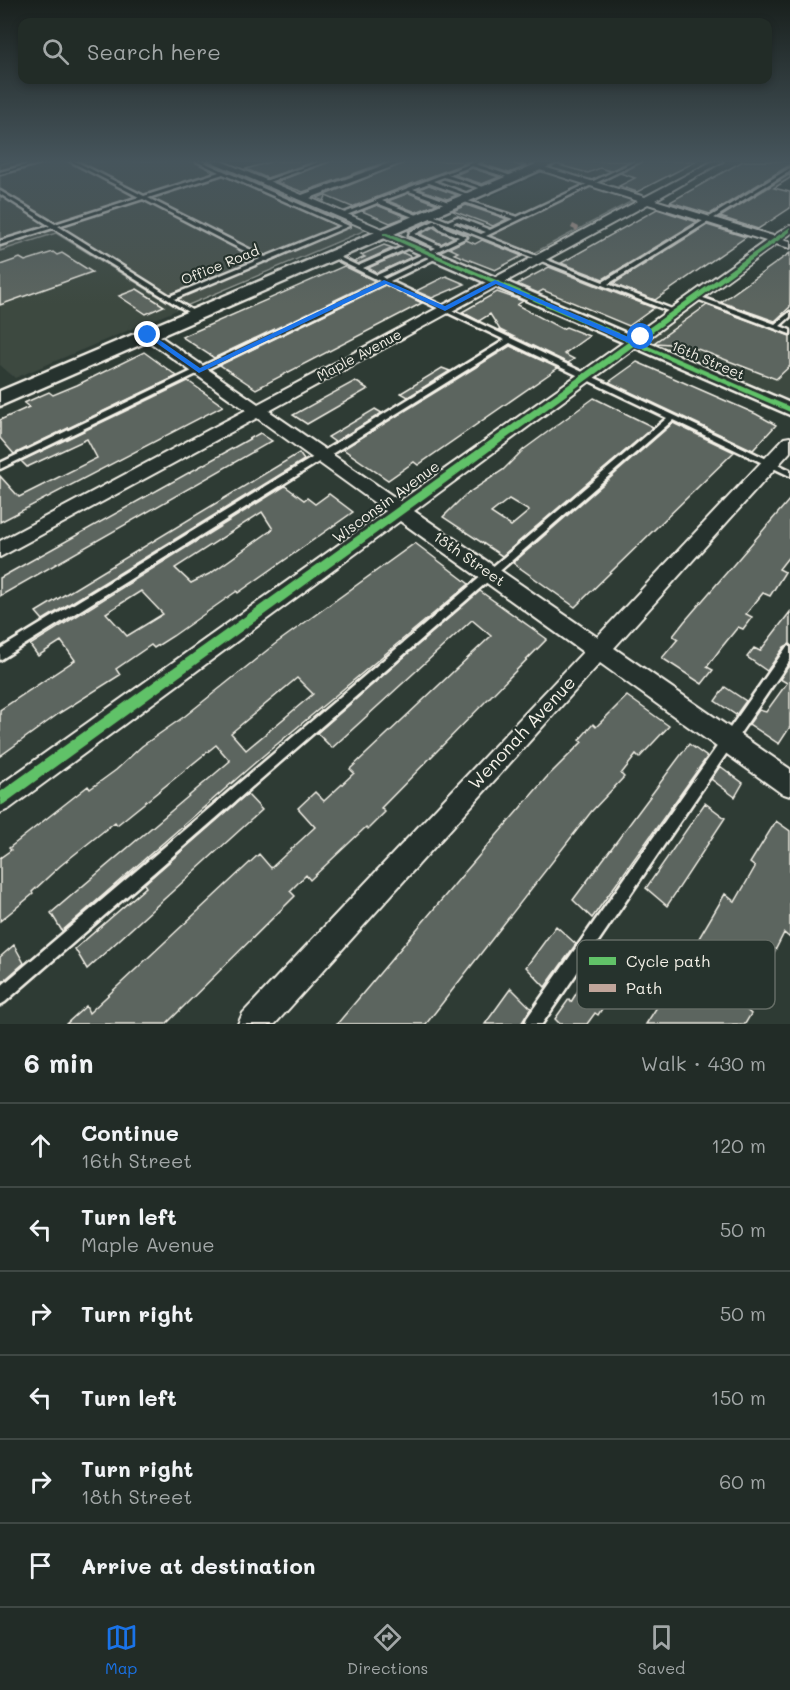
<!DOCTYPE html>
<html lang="en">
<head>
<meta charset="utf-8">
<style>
  body { margin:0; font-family:Mali,sans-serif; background:#2e3833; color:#f1f3f6 }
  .stop { position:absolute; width:18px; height:18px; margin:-14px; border:4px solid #1a73e8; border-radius:50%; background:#fff }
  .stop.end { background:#1a73e8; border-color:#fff; box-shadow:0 2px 6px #0008 }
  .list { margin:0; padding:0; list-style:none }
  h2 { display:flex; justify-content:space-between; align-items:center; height:78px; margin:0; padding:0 24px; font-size:26px }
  h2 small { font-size:20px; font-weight:400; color:#a2a7a7 }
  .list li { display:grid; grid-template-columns:39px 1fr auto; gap:18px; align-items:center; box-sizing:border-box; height:84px; padding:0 24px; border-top:2px solid #3f4844 }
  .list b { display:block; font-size:22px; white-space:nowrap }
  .list p { margin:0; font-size:20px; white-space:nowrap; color:#a2a7a7 }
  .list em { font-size:20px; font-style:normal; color:#a2a7a7 }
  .icon { flex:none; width:33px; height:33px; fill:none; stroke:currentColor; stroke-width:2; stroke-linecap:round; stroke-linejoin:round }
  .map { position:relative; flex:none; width:790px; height:1024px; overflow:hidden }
  .search { position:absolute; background:#222c27; box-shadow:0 3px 9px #0003; left:18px; right:18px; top:18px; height:66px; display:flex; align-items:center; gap:15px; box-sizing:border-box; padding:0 21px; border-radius:12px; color:#a2a7a7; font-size:22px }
  .sheet { height:582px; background:#222c27 }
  nav { display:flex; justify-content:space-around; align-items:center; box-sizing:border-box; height:84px; border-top:2px solid #3f4844; background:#222c27; font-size:16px; color:#a2a7a7 }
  nav a { display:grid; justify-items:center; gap:3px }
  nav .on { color:#1a73e8 }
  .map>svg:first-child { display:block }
  .built { fill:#3c4841 }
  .green { fill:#48524c; stroke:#9ea29a; stroke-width:1.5 }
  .building { fill:#5c655e; stroke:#f4f1e8; stroke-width:1.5; fill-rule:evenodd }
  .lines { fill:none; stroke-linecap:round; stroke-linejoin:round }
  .service-casing { stroke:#f4f1e8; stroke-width:5 }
  .minor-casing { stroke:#f4f1e8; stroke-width:4 }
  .tertiary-casing { stroke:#f4f1e8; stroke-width:5 }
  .primary-casing { stroke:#f4f1e8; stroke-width:5 }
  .service { fill:#26332d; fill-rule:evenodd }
  .minor { fill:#26332d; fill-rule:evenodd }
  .tertiary { fill:#26332d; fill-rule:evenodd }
  .primary { fill:#26332d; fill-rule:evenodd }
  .quiet { stroke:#c0a59a; stroke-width:4.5; stroke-dasharray:8 4.5; stroke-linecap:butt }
  .cycleway-casing { stroke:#26332d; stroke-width:4 }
  .cycleway { fill:#61c268; fill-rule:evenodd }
  .route { fill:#1a73e8 }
  .labels { text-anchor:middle; stroke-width:4.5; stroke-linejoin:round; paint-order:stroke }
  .far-street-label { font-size:14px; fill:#f4f1e8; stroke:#26332d }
  .street-label { font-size:15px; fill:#f4f1e8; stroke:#26332d }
  .near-street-label { font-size:18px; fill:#f4f1e8; stroke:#26332d }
  .key { fill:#26332d; stroke:#646c65; stroke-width:1.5 }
  .key-label { font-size:16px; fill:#f4f1e8 }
</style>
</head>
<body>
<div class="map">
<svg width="790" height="1024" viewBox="0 0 790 1024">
  <rect width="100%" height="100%" fill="#2e3b34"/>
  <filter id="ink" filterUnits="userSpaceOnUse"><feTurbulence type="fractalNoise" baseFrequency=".0167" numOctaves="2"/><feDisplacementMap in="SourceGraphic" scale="12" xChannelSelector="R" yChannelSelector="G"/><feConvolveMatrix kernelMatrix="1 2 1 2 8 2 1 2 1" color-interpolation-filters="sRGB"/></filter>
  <g filter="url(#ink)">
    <path class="built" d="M571,161H641L446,256L401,236Z
      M56,233L179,309L15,378L0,365V251Z
      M700,295L790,329V402L640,338Z"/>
    <path class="green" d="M14,161H208L368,229L179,309L56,233L0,251V164Z
      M589,186L634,200L530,255L484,237Z"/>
    <path class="building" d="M273,161H316L267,178L246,169Z
      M330,161H389L303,192L276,182Z
      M409,161H471L352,207L326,196L324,201L317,198Z
      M484,161H506L524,167L509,173L482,164Z
      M563,161H631L610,171L600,168L588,173L559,165Z
      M643,161H697L637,192L619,186L635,178L620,173Z
      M743,161H790V165L710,214L670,202Z
      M472,168L499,177L482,184L455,175Z
      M790,174V178L774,188L790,192V208L769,222L758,229L720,217Z
      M429,185L457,195L447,199L419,189Z
      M409,193L437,204L416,212L388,201Z
      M377,205L406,217L390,223L362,211Z
      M466,205L507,219L493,226L453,211Z
      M657,209L697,222L603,279L561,263Z
      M707,225L746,237L655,300L613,284Z
      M433,227L441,232L454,237L441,244L420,234Z
      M466,240L475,244L482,240L522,256L495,270L454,254L458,252L449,248Z
      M384,245L393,248L358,264L354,262L365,257L361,255Z
      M53,252L57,255L62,253L92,272L0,305V265L20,258L25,261Z
      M403,253L412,257L377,273L368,268Z
      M790,253V307L775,321L721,302Z
      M344,266L375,281L214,358L182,337Z
      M549,267L654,308L629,326L543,290L538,293L517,284Z
      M446,276L465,284L432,298L416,291Z
      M385,285L422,303L256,389L220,365Z
      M137,289L164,306L146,314L119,296Z
      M497,292L523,301L517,305L562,329L566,327L589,336L564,354L574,359L568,363L500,330L490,314L479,321L462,312Z
      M707,305L790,336V366L776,379L695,348L691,351L670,344L654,343Z
      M510,346L558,368L418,465L414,462L388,480L343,449Z
      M144,352L177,376L14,454L0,438V420L29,407L24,403L49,392L53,395L77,385Z
      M637,362L756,414L776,425L753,450L609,382Z
      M442,368L450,371L408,397L401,393Z
      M188,381L223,406L0,522V476L19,497L97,458L87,439L27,467L21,461Z
      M355,381L368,389L307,424L293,415Z
      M594,398L653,427L502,556L443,517L465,495L503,470L523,450ZM509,499L529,511L511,526L491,513Z
      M375,409L382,413L335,442L328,437Z
      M673,423L734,452L575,607L513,563Z
      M260,433L272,441L0,596V578Z
      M299,453L304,460L43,620L36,612Z
      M285,486L304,500L307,498L315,504L329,494L353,512L238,593L237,591L173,636L154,648L151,645L116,669L120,675L61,712L0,756V710L75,660L61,641L38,656L30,645ZM262,512L273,529L211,573L191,583L175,568ZM141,591L163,614L127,636L106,613Z
      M790,499V555L779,569L785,572L770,596L763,593L746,614L752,617L743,629L738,627L721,648L707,667L713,670L702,684L662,658L678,639L673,636L684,622Z
      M415,543L469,584L264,755L62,931L51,913L230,761L216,745L117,825L115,822L60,866L32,892L33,894L0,921V858L11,850L9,848L88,786L90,789L116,770L142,746L185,716L275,644ZM297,678L313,694L246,750L231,733Z
      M480,591L547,639L381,808L385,812L368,829L366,827L310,880L306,875L290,891L295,896L166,1024H66L86,1006L89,1013L259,854L271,868L315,827L298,808L315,792L324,801L354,773L350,769L491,636L472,620L332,748L317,733Z
      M790,612V644L784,647L767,671L747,657L754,648L760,651Z
      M790,664V727L779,744L749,724L759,710L766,712L787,683L780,679Z
      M725,687L746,701L736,715L715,701Z
      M627,696L669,726L639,758L636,755L621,774L624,777L591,812L426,1024H337L465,872L546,778L582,742L579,740L593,724L596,727Z
      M689,744L707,757L592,918L573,900Z
      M720,766L743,783L735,797L711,779Z
      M247,794L262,810L87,969L75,949L146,887L144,884Z
      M705,803L725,818L667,906L646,888Z
      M776,821L790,831V938L784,933L756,988L699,938L725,894L735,902L755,867L750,863Z
      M556,926L576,944L545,987L526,967Z
      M14,945L24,963L0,984V957Z
      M605,947L626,966L611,995L598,1015L595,1013L587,1024H560L555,1019L569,999L571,1002Z
      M688,959L751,1014L745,1024H646Z
      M511,988L531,1008L521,1024H485Z"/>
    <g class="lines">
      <g class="service-casing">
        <path id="service" d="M42,161H48L0,174V172Z
          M70,161H75L144,196L219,172L196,161H201L349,226L269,260L268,261H265L174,299L198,314L199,315L196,317L53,228L0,245V241L50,226L0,194V191L55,224L139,197ZM223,174L341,226L265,257L148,198ZM143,199L260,259L170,296L58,226Z
          M322,161H328L266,183L262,182Z
          M477,161H482L476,164L517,178L513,179L472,166L448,175L489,189V191L444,177L433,181L473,196L469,197L429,183L413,189L454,204V206H450L409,191L382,201L422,217V219H418L377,203L344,216L339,215Z
          M636,161H641L486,236L603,282L790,168V171L608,284L677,311V313H673L425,215L430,214L448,221L457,217L490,230L513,219L462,201V199L517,217ZM457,221L486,232L481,234L453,223Z
          M434,221H438L446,228L467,237L382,277L385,279L435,255H439V257L390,281L790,470V476L673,420L5,1002L0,1005V987L667,418L510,343L0,660V649L505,340L385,283L0,469V463L380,281L330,256L335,255L358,266L409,244H413V246L363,268L377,275L436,248L409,235L410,232ZM435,224L442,230L459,237L441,246L415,234Z
          M694,296H698L775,324L790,312V317L780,326L790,330V334L694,298Z
          M790,646V660L542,1024H525L527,1018L786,648Z"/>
      </g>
      <g class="minor-casing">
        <path id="minor" d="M210,161H221L302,195L395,161H407L310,198L389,232L390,234L385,237Z
          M518,161H530L533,163L528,166Z
          M713,161H723L655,200L773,236L790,226V234L783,239L790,241V248L776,244L414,511L597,637L784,438L790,437V452L614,648L790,769V796L781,793L600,663L275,1024H238L243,1013L583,652L400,521L9,809L0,813V785L386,511L257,418L0,557V541L246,410L144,338V332H154L258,404L638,201L537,169V165L645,197ZM648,204L766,241L400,501L269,411Z"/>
      </g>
      <g class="tertiary-casing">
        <path id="tertiary" d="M385,230L790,403V415L381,237L379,234Z"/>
      </g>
      <g class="primary-casing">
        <path id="primary" d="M543,161H561L0,406V391Z"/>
      </g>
      <use href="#service" class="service"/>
      <use href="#minor" class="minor"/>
      <use href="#tertiary" class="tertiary"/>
      <use href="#primary" class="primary"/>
      <path class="quiet" d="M572,226L578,229"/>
      <g class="cycleway-casing">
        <path id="cycleway" d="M790,227V232L639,342L790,407V412L635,345L4,804L0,806V792L628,342L383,235V233H387L633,339Z"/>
      </g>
      <use href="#cycleway" class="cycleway"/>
    </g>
  </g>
  <linearGradient id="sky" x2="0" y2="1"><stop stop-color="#19201d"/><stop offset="0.53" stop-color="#46555c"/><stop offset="1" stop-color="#46555c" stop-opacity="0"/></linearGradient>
  <rect width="790" height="304" fill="url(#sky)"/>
  <path class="route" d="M384,280L445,306L495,280L633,339L641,335L644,337L636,344H631L496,284L445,311L386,284L199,373L145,335L151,334L200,368Z"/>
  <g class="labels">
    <g class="far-street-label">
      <text transform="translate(220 265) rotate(-22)" y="5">Office Road</text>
      <text transform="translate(359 355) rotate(-28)" y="5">Maple Avenue</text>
      <text transform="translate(708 360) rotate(23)" y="5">16th Street</text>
    </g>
    <g class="street-label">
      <text transform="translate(386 502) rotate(-36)" y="5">Wisconsin Avenue</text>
      <text transform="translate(469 559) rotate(35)" y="5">18th Street</text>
    </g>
    <g class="near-street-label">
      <text transform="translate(522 733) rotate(-47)" y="6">Wenonah Avenue</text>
    </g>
  </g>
  <rect x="577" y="940" width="198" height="69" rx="9" class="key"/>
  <rect x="589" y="957" width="27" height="8" fill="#61c268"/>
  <rect x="589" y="984" width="27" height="8" fill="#c0a59a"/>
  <g class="key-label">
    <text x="626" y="967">Cycle path</text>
    <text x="626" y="994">Path</text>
  </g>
</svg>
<div class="stop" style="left:641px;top:337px"></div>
<div class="stop end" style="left:148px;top:335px"></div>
<div class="search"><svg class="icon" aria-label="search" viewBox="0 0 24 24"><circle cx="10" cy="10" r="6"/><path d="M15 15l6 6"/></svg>Search here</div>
</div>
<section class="sheet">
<h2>6 min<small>Walk · 430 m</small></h2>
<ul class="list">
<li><svg class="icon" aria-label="ahead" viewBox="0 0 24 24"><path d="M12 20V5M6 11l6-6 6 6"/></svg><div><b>Continue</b><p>16th Street</p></div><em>120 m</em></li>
<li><svg class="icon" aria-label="left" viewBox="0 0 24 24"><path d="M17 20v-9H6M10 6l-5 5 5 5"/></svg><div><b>Turn left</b><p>Maple Avenue</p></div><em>50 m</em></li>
<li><svg class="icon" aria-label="right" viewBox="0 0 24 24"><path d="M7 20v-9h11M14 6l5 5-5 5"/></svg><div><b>Turn right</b></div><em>50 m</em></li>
<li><svg class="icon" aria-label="left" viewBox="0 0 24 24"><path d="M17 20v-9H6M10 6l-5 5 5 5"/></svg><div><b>Turn left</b></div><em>150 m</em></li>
<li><svg class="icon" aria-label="right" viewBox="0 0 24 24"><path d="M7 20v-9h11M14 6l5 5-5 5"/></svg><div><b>Turn right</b><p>18th Street</p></div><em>60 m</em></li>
<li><svg class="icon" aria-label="arrive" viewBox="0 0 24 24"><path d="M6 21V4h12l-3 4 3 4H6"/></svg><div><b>Arrive at destination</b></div></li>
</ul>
</section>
<nav>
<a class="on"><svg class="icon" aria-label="map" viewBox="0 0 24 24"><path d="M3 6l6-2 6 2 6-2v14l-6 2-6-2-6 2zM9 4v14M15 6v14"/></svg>Map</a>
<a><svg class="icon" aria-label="directions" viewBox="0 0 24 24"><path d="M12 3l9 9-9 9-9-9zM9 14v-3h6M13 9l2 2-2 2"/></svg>Directions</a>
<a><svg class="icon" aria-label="saved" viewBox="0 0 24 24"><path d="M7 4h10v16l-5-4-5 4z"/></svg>Saved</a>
</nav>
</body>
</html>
